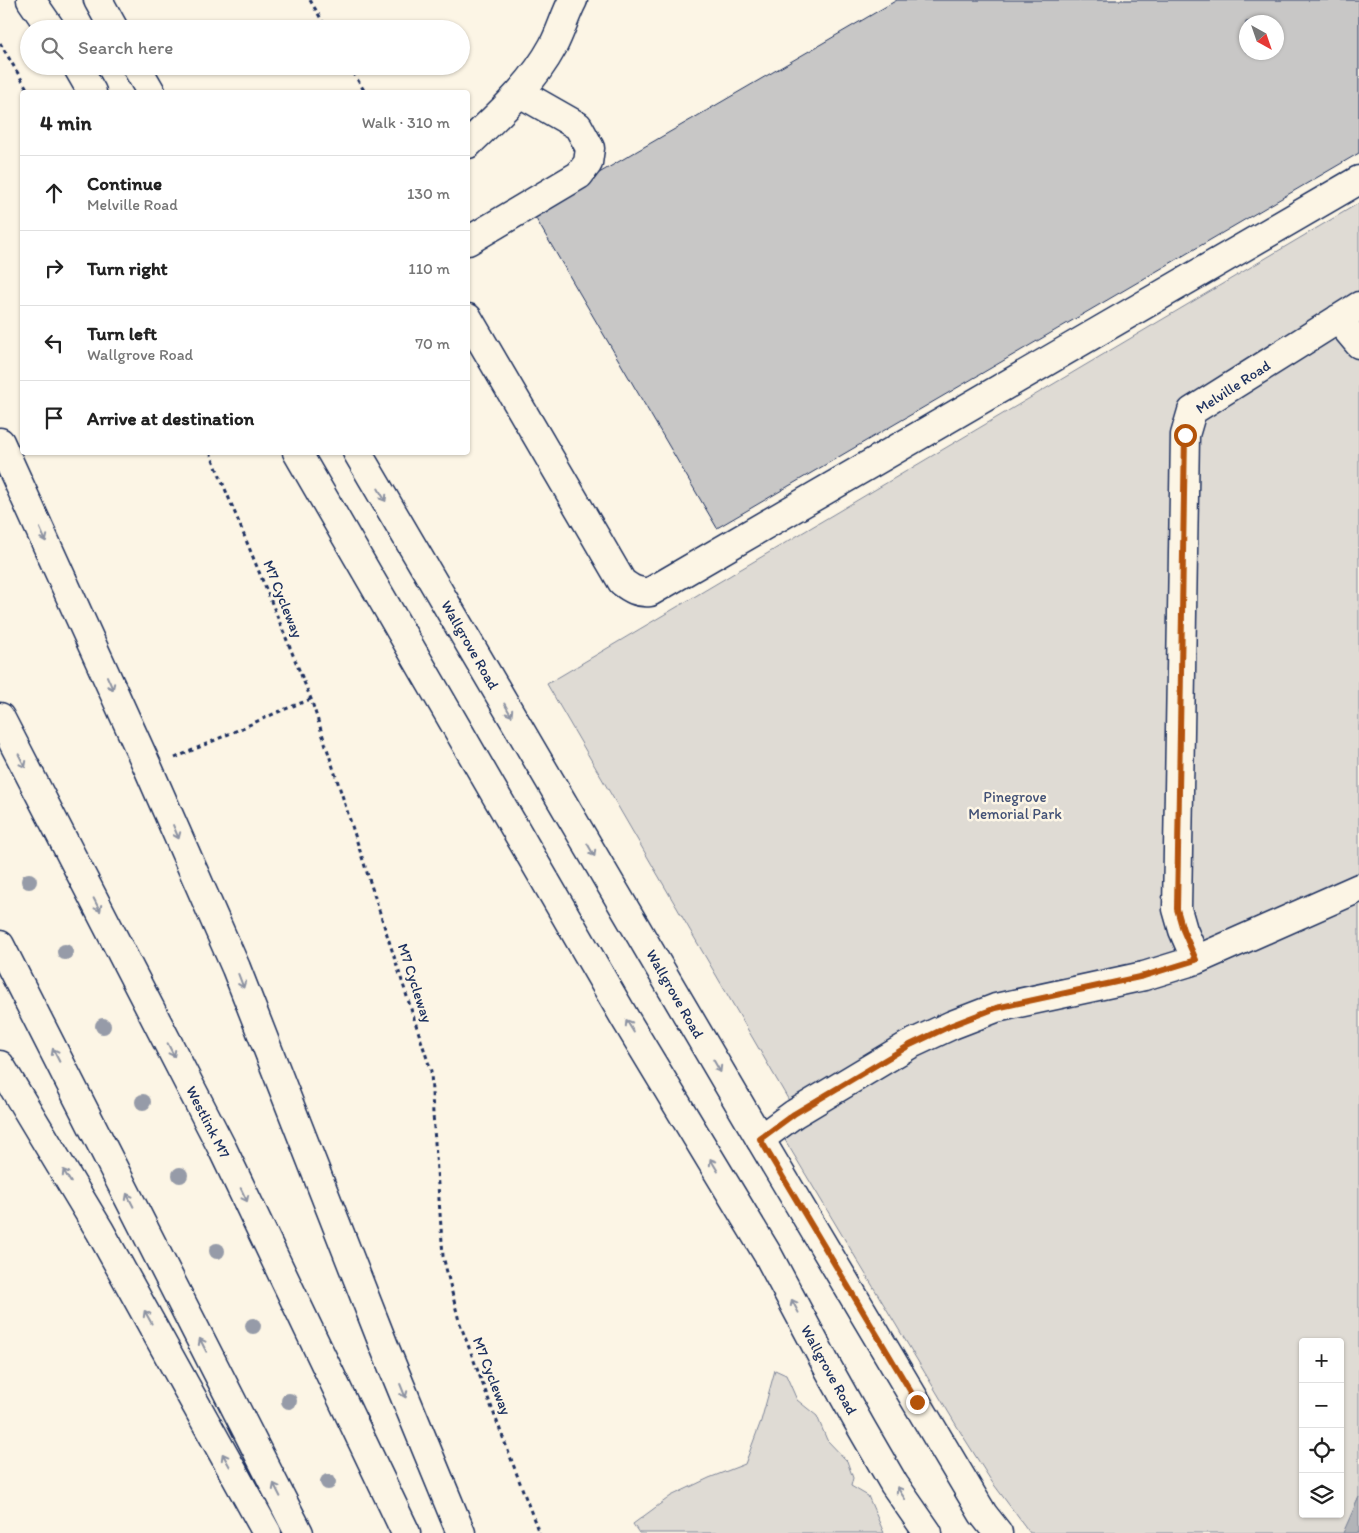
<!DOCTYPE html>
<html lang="en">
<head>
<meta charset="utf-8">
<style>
  body { margin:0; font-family:Itim,sans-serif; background:#f2f2f2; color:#222 }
  .controls { position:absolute; right:15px; bottom:15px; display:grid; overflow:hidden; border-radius:5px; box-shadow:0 1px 4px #0004 }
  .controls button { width:45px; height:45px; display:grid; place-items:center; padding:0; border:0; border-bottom:1px solid #e0e0e0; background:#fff; color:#222; font:25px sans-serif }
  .compass { position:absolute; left:1239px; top:15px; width:45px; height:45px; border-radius:50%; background:#fff; box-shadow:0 1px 4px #0004; rotate:140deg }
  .stop { position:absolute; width:15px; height:15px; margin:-11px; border:4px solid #b45309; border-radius:50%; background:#fff }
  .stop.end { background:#b45309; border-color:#fff; box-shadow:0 1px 5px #0008 }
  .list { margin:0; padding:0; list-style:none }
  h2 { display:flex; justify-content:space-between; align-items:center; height:65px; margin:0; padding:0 20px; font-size:21px }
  h2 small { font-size:16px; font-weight:400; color:#767676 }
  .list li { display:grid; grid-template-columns:32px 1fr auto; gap:15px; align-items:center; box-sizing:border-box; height:75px; padding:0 20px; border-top:1px solid #e0e0e0 }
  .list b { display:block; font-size:19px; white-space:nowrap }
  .list p { margin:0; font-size:16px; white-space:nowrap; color:#767676 }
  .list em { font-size:16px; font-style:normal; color:#767676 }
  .icon { flex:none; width:28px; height:28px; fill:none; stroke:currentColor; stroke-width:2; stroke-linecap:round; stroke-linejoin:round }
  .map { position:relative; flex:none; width:1359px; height:1533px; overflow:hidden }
  .search { position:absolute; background:#fff; box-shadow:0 1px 4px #0004; left:20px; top:20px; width:450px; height:55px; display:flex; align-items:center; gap:12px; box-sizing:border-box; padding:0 18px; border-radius:28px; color:#767676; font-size:19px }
  .panel { position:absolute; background:#fff; box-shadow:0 1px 4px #0004; left:20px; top:90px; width:450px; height:365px; border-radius:5px }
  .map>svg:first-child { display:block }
  .green { fill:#dfdbd4; stroke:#7d8599; fill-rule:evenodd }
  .water { fill:#b2b4b8; stroke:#767f94 }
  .building { fill:#c8c7c6; stroke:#1b2f5e; fill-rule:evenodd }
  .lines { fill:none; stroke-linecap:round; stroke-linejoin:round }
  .minor-casing { stroke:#1b2f5e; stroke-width:31 }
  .major-casing { stroke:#1b2f5e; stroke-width:31 }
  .highway-casing { stroke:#1b2f5e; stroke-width:31 }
  .path { stroke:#1b2f5e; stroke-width:3; stroke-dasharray:4 4; stroke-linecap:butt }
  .minor { stroke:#fcf5e5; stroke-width:28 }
  .major { stroke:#fcf5e5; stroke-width:28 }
  .highway { stroke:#fcf5e5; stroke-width:28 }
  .tree { fill:#969ba8 }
  .oneway { stroke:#8c92a2 }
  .route { stroke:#b45309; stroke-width:6 }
  .labels { text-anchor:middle; stroke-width:5; stroke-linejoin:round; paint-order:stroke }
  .street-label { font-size:15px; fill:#1b2f5e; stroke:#fcf5e5 }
  .park-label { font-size:15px; fill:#425176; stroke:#fcf5e5 }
</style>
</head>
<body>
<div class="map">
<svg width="1359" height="1533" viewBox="0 0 1359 1533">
  <rect width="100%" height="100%" fill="#fcf5e5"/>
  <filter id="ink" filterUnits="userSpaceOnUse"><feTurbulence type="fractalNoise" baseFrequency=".02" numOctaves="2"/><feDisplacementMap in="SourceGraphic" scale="10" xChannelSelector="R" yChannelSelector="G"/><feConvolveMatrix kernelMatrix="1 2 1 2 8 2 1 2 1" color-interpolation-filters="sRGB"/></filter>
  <g filter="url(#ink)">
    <path class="green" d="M1359,203V1497L1356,1504L1359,1533H1030L992,1482L961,1433L785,1140L802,1123L547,684ZM1303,1342H1340V1514H1303Z
      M775,1370L786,1375L797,1400L817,1416L827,1440L847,1461L853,1478L851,1486L868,1496L884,1533H639L633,1524L671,1496L709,1478L745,1464L761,1421Z"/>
    <path class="water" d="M1359,1497V1533H1343Z"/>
    <path class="building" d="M897,0H1359V153L717,528L532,212ZM1246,22H1276V52H1246Z"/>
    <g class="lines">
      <g class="minor-casing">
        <path id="minor" d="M468,144C499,114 532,85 553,46C561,31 565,15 573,0
          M468,241L579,175L588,163L590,148L578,126L520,93
          M468,318L622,582C631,589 638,593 650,592L1359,180
          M1338,319L1359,344
          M1196,960L1183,930L1177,909L1185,435L1192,411L1359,306
          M760,1139L794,1114L909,1045L952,1025L996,1008L1144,976L1196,960L1359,888"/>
      </g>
      <g class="major-casing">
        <path id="major" d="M98,0L114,29
          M77,66L92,92
          M136,66L151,92
          M297,452L626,1020L768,1255L828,1368L861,1427L894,1484L928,1533
          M357,452L760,1139L983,1514L998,1533"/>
      </g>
      <g class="highway-casing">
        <path id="highway" d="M31,0L51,29
          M0,442L149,770L236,968L384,1346L461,1533
          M0,717L222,1148L406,1533
          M0,945L299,1533
          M0,1065L100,1231L267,1533"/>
      </g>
      <path class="path" d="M310,0L327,29
        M0,43L29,92
        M349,66L365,92
        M210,452L311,699L431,1071L433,1114L443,1256L459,1321L539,1533
        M175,758L278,712L311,699"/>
      <use href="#minor" class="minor"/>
      <use href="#major" class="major"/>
      <use href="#highway" class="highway"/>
    </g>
    <g class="tree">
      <circle cx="29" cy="881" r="8"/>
      <circle cx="65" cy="952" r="8"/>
      <circle cx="103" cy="1026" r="8"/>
      <circle cx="143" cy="1102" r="8"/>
      <circle cx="180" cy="1175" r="8"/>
      <circle cx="217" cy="1251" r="8"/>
      <circle cx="253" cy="1326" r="8"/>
      <circle cx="289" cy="1401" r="8"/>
      <circle cx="328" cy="1482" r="8"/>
    </g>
    <defs><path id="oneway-shaft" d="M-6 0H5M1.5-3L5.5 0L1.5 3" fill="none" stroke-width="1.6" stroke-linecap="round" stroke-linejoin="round" transform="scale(1.25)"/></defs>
    <g class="oneway">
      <use href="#oneway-shaft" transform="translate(382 495) rotate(60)"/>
      <use href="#oneway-shaft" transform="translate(43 535) rotate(66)"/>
      <use href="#oneway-shaft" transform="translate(110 683) rotate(66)"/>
      <use href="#oneway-shaft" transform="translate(508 710) rotate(60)"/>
      <use href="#oneway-shaft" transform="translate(22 761) rotate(63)"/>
      <use href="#oneway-shaft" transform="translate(176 832) rotate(67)"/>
      <use href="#oneway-shaft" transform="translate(591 850) rotate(60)"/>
      <use href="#oneway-shaft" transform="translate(97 905) rotate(63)"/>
      <use href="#oneway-shaft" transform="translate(241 981) rotate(69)"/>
      <use href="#oneway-shaft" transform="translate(630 1026) rotate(-121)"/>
      <use href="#oneway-shaft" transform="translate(171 1050) rotate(63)"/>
      <use href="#oneway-shaft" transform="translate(56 1055) rotate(-117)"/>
      <use href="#oneway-shaft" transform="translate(717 1066) rotate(60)"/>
      <use href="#oneway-shaft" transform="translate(714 1165) rotate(-121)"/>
      <use href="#oneway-shaft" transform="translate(67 1176) rotate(-121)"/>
      <use href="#oneway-shaft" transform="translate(244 1195) rotate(64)"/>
      <use href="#oneway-shaft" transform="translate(130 1200) rotate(-117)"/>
      <use href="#oneway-shaft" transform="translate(795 1306) rotate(-118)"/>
      <use href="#oneway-shaft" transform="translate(148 1317) rotate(-119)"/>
      <use href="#oneway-shaft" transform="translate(203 1345) rotate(-117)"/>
      <use href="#oneway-shaft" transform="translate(403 1391) rotate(68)"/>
      <use href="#oneway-shaft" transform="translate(226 1460) rotate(-119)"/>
      <use href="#oneway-shaft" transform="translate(277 1490) rotate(-117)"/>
      <use href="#oneway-shaft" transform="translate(901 1493) rotate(-124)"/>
    </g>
  </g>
  <g class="lines" filter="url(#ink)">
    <path class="route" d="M917,1402L760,1139L794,1114L910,1045L952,1025L996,1008L1144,976L1196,960L1183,930L1177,909L1185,435"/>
  </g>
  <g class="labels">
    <g class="street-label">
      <text transform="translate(1233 387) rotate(-33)" y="5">Melville Road</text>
      <text transform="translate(283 599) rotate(68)" y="5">M7 Cycleway</text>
      <text transform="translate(470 645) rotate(60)" y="5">Wallgrove Road</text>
      <text transform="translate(415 983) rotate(72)" y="5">M7 Cycleway</text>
      <text transform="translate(675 994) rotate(60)" y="5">Wallgrove Road</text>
      <text transform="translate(208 1122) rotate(63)" y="5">Westlink M7</text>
      <text transform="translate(829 1370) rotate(61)" y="5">Wallgrove Road</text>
      <text transform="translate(492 1376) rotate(69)" y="5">M7 Cycleway</text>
    </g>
    <g class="park-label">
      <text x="1015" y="802">Pinegrove<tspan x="1015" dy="17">Memorial Park</tspan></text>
    </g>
  </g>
</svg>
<div class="controls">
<button>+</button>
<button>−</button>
<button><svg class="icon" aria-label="locate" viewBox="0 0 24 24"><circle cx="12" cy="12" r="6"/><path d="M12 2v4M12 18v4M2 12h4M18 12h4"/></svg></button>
<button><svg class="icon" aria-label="layers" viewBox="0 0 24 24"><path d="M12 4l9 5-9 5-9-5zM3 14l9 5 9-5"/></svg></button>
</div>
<svg class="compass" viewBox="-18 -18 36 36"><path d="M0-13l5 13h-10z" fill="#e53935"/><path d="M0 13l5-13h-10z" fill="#767676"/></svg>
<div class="stop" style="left:1185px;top:435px"></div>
<div class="stop end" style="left:917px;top:1402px"></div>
<div class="search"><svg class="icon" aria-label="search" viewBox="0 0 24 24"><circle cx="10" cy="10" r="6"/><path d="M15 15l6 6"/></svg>Search here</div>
<section class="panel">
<h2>4 min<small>Walk · 310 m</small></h2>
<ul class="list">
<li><svg class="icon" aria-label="ahead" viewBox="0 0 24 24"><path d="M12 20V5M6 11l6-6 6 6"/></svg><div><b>Continue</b><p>Melville Road</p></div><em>130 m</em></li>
<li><svg class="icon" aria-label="right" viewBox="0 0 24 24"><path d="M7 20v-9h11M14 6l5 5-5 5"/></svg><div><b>Turn right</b></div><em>110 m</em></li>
<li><svg class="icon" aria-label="left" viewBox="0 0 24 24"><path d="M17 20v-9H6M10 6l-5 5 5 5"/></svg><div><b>Turn left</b><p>Wallgrove Road</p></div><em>70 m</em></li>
<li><svg class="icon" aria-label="arrive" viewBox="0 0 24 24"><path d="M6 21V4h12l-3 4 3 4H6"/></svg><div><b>Arrive at destination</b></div></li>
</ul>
</section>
</div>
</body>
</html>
